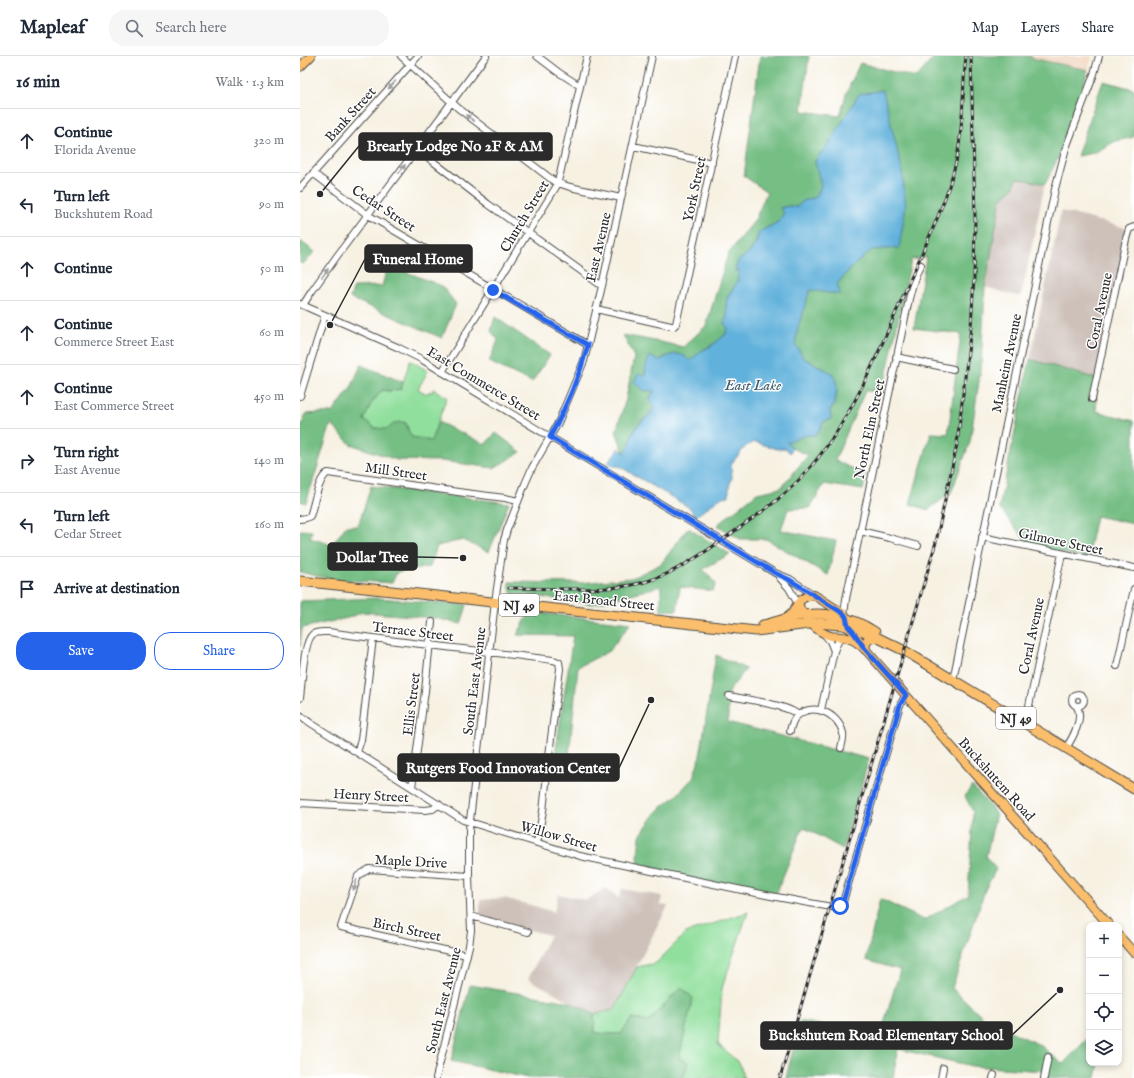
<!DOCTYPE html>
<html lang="en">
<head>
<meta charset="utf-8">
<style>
  body { margin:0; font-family:"IM FELL English",serif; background:#f6f6f7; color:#1f2937 }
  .controls { position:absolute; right:12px; bottom:12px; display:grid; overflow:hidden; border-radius:8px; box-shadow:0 2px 6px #0003 }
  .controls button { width:36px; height:36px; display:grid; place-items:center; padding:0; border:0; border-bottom:1px solid #e0e1e3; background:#fff; color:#1f2937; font:20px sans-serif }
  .stop { position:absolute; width:12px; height:12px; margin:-9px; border:3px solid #2563eb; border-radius:50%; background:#fff }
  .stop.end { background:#2563eb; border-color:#fff; box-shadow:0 1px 4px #0008 }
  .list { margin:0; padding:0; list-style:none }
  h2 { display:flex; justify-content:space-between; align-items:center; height:52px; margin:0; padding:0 16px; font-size:17px }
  h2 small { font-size:13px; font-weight:400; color:#747a83 }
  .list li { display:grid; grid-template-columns:26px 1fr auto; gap:12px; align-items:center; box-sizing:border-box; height:64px; padding:0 16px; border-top:1px solid #e0e1e3 }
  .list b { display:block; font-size:15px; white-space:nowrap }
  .list p { margin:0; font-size:13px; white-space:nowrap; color:#747a83 }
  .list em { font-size:13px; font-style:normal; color:#747a83 }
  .actions { display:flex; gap:8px; padding:12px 16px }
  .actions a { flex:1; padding:9px 0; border:1px solid #2563eb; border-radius:16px; text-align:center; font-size:14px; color:#2563eb }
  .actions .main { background:#2563eb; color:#fff }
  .icon { flex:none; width:22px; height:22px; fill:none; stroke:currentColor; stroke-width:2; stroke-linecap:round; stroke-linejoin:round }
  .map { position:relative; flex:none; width:834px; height:1022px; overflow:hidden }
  header { display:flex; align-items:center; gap:24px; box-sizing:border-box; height:56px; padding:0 20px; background:#fff; border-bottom:1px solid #e0e1e3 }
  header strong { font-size:19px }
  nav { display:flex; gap:22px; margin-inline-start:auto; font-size:14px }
  .search { width:280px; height:36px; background:#f6f6f7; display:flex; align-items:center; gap:10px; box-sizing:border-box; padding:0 14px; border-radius:16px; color:#747a83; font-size:15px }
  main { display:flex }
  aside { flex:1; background:#fff }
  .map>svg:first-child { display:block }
  .built { fill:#f1d5bd }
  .industrial { fill:#cec1ba }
  .green { fill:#91df9d; stroke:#5e8564 }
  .forest { fill:#74be84; stroke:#507458 }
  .water { fill:#60b1db; stroke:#466e83 }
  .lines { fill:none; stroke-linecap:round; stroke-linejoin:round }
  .minor-casing { stroke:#4a4946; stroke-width:8 }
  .major-casing { stroke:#4a4946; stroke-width:10 }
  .highway-casing { stroke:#4a4946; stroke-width:11 }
  .minor { stroke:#fff; stroke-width:6 }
  .major { stroke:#fabe6d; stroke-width:8 }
  .highway { stroke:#fabe6d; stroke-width:9 }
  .rail-casing { stroke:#2b2b2b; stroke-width:3 }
  .rail { stroke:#fff; stroke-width:1.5; stroke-dasharray:4.5; stroke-linecap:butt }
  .oneway { fill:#a0a0a0 }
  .route { stroke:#2563eb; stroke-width:5 }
  .labels { text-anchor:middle; stroke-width:3; stroke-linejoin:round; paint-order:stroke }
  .shield { fill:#fff; stroke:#6b6b6b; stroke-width:1 }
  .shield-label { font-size:13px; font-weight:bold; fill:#2b2b2b }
  .street-label { font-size:14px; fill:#2b2b2b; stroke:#fff }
  .water-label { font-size:15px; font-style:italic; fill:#406171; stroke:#fff }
  .leader { fill:none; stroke:#2b2b2b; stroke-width:1.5 }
  .callout-dot { fill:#2b2b2b; stroke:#fff; stroke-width:1.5 }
  .callout { fill:#2b2b2b; stroke:#2b2b2b; stroke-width:1.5 }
  .callout-label { font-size:15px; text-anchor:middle; font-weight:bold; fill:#fff }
</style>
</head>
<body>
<header>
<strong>Mapleaf</strong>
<div class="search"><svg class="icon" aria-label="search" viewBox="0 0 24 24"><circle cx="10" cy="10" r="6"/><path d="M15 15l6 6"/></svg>Search here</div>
<nav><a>Map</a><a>Layers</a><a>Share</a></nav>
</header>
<main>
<aside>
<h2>16 min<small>Walk · 1.3 km</small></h2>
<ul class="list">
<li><svg class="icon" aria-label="ahead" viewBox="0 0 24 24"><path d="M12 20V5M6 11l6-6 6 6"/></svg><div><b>Continue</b><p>Florida Avenue</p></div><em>320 m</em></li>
<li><svg class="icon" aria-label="left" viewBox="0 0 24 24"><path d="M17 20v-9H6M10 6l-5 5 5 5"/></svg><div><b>Turn left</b><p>Buckshutem Road</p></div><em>90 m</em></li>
<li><svg class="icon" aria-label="ahead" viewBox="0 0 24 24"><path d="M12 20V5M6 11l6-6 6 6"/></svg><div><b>Continue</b></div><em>50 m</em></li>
<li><svg class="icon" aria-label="ahead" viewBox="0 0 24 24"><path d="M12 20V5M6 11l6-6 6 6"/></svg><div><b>Continue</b><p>Commerce Street East</p></div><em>60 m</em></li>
<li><svg class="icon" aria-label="ahead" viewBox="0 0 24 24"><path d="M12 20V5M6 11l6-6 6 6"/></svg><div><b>Continue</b><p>East Commerce Street</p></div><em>450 m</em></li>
<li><svg class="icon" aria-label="right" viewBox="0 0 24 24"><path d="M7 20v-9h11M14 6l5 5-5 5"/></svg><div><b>Turn right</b><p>East Avenue</p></div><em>140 m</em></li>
<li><svg class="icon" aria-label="left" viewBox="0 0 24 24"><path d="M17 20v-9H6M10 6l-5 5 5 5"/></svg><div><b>Turn left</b><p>Cedar Street</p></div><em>160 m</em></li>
<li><svg class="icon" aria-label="arrive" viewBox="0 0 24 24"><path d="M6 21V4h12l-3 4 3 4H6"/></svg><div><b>Arrive at destination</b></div></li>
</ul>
<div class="actions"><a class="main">Save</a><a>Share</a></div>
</aside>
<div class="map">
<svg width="834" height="1022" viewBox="0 0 834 1022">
  <rect width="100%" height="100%" fill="#fff"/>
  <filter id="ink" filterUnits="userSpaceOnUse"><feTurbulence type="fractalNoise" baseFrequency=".025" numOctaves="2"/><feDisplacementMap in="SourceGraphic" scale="8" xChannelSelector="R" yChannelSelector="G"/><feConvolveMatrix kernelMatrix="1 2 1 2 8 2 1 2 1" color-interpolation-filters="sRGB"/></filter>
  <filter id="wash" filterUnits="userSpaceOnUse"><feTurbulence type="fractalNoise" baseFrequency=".012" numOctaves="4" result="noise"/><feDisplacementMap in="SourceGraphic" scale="16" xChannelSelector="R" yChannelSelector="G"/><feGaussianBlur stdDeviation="0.9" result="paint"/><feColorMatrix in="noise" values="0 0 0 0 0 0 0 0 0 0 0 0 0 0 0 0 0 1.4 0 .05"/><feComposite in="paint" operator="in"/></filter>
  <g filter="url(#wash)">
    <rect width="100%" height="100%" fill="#f7f1e2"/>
    <path class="built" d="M731,0H792L788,14L731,2Z"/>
    <path class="industrial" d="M717,122L745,128L721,241L685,231L701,143L713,132Z
      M761,155L830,173L797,323L730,303Z
      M306,832L319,842L322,833L362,840L360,849L368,850L314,954L294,958L228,923L250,879L180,862V844L204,842L234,850L254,856L258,838L286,844Z"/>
    <path class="green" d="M110,304L128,315L118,333L127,338L129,335L132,337L133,333L147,341L131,385L112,381L109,376L106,367L102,366L87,373L75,372L64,364L71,348L82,334L89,335L101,333Z
      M448,856L422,932L418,988L440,1008L444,1022H382L389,1007L379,1003L384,977L332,962L321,978L295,977L294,958L314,954L337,911L356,907L386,877Z"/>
    <path class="forest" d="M460,0H509L502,55L540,60L546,38L560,7L616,22L635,0H731V2L788,14L760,98L745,128L717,122L713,132L701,143L685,231L681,312L670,386L651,437L628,454L610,448L631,377L648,378L661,278L614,272L626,201L611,204L583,335H565L535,404L566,420L563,434L524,428L510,452L488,453L481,474L536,485L528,519L466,483H440L417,469L457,437L481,432L508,399L492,392L486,386L507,379H516C522,370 526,356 534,350L537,336L523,312L503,302L498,292L494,289L498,271L510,233L540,238L537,228L552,211L572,193L599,192L530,86L515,105L521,130L516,141L503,145L497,151L489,150L480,152L484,157L478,166L459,176L456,186L450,196L438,205L435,215L439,214L437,226L427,242L426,249L427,260L424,267L428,272C423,286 412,287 402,295C398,298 394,302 390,305L383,299L376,298L364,301L359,305L346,309L345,319L354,335L350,342L354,352L349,359L339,367L332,378L330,389L324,397L316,375L326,343L334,301L323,279L365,287L383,291L406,270L428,198L455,164L467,136L444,120Z
      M803,25L834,33V81L816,85L794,97L777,100Z
      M0,185L15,196L3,208L0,207Z
      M88,209L142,230L156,248L142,282L50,242L54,231L82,230Z
      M195,261L250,299L232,326L189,306L198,284L191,275Z
      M730,303L797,323L796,355L834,365V468L796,460L787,502L730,490L699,452Z
      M61,309L103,326L101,333L89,335L82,334L71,348L64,364L75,372L87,373C94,368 97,364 106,367L109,376L112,381L131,385L138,366L185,388L196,377L221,396L194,412L142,405L97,404L50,388L31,368L6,447L0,445V373L6,358L33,356L51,332Z
      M71,430L209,447L189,496L162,484L137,490L130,511L97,516L92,527L30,523L0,516V474L12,475L10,482L32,489L46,470H58Z
      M388,472L430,498L403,513L416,528L413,535L380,531L377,554L361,555V530L293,548L211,537L209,526L280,527L332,522L361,508Z
      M78,542L167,549L161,568L135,562L62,556L48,562L2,572L0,590V545Z
      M230,556L331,567L309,595L278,611L268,709L254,707L273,580L217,579Z
      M416,599L446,613L428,636V666L569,703L543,793L503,771L476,838L339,813L338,798L340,780L356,756L376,740L393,722L400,700Z
      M672,730L696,757L686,801L696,813L685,834L652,932L686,964L740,989L763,1008L789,981V1007H799L796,1022H748L744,1015L672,1010L598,993L593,1022H486L500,965L580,981L600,914L566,904L580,843L624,864L668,839L673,756L665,740Z
      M170,929L270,946L294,958L295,977L321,978L332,962L348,966L381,931L393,942L379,1002L389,1007L382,1022H228L151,1005Z"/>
    <path class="water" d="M583,34L602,114L606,150L599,192L572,194L552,211L537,228L540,238H536L510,234L498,271L495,289L498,292L503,302L532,317L536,325L537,336L534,350L530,353L531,364L524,365L516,379H507L487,386L492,392L490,397L485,392L477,393L455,386L446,390L431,408L432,422L429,431V440L422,441L396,460L394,459L390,452L319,410H313L308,406L319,392L324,397L330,389L332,378L340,367L349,359L354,353L350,342L354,335H345L334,327L338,318L345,319L346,309L350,300L359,305C365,301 375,296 382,299C385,300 388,303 390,305L401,295L411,290L425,279L428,272L424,267L427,260L426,249L427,242L437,226L439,214L435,215L438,205L450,196L456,186L459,176L478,166L484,157L480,152L489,150L497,151L503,145L516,141L521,130L515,105L530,86L559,38Z"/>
  </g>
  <g filter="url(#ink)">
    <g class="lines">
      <g class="minor-casing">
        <path id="minor" d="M101,0L158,52L255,126L270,131L321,142
          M237,0L258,16L280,30
          M333,90L412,107
          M117,93L188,148L302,230
          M13,117L68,159L288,289
          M0,132L118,0
          M0,248L97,291L121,303L475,517L490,523L514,539
          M3,249L12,235L37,200L186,0
          M296,253L371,270H374L376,268L435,0
          M596,301L653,313
          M142,316L256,131L260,118L287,0
          M0,340L25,259
          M792,343L826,183L829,173L834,171
          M0,463L6,462L10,460C14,450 18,421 28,417L165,437L205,442L218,445
          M560,475L590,482L618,490
          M682,481L834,512
          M479,521L489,532L498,548
          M544,558L546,543L609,243C612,231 614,219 621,209
          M524,578L530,585L534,595
          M817,610L834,533
          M653,624L755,133L766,92L794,18L799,0
          M772 644a6 6 0 1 1 12 0a6 6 0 1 1-12 0Z
          M429,640C444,643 489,649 498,659
          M0,642C2,629 3,585 13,578C18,575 24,576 29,576C103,587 178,594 253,604L259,606L260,613L251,682L243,755L237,787
          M521,654L534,595L540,581
          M0,659L9,666L163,764L280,800L471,840L537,852L540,851L543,846L600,649L606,639
          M725,668L762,498
          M490,675C491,670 492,665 496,661C512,645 538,657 543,677C544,682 542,687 541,692
          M766,692C772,683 784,662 777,651
          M57,696L61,684L73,582
          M112,731L125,635L132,566
          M0,747L125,754L133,753L139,748
          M171,860L228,876
          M167,899L41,871L58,820L69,813L169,820
          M136,1022L169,890L171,875L169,820V773L195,546L204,484L207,474L225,428L232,412L258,367L284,305L302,230L352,0
          M641,1022L643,1012
          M693,1022L694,1019
          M744,1022L748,1001"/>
      </g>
      <g class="major-casing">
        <path id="major" d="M0,11L11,0
          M565,593C557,586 551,581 540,581C537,580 534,581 531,580C516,576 504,562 498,548C502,541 507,540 514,539L544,558L546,561L548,570L554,577L565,593L809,869
          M819,880L834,897"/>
      </g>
      <g class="highway-casing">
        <path id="highway" d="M0,525L456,575L516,567L542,569L566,576L605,595L834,733
          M487,562L493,557L498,548
          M463,569C473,567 483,563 493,561C522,554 551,560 575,576
          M565,593V589L568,583L576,581"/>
      </g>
      <use href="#minor" class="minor"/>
      <use href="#major" class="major"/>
      <use href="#highway" class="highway"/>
      <g class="rail-casing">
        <path id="rail" d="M209,532C228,532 248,533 268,533C297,533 326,533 354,523C379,515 410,493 432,477C455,461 477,446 497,426C550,372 577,299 607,231C625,190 645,150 656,106C664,72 662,35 666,0
          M480,1022L636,486L657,388L671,271L674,222L675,161L671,0"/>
      </g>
      <use href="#rail" class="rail"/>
    </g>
    <defs><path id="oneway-solid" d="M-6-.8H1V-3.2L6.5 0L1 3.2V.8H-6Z"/></defs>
    <g class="oneway">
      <use href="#oneway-solid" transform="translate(92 29) rotate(132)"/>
      <use href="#oneway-solid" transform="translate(170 62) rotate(-144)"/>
      <use href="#oneway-solid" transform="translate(102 113) rotate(-53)"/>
      <use href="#oneway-solid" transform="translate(25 217) rotate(-54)"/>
      <use href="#oneway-solid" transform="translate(55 829) rotate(108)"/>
    </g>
  </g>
  <g class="lines" filter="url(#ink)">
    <path class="route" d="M193,234L288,289C279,321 266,352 250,381L475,517L490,524L544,558L546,561L548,570L554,577L565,593L606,639L600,649L543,846L540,850"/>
  </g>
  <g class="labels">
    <g class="shield">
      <rect x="199" y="538" width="40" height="22" rx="3"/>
      <rect x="696" y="651" width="40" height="22" rx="3"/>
    </g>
    <g class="shield-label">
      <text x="219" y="554">NJ 49</text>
      <text x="716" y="667">NJ 49</text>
    </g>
    <g class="street-label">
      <text transform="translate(50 58) rotate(-48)" y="5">Bank Street</text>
      <text transform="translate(394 133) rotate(-78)" y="5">York Street</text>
      <text transform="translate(84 152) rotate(33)" y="5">Cedar Street</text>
      <text transform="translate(224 160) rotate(-59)" y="5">Church Street</text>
      <text transform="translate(298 191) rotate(-77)" y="5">East Avenue</text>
      <text transform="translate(799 255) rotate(-78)" y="5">Coral Avenue</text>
      <text transform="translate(706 307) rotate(-78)" y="5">Manheim Avenue</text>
      <text transform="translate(184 327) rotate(31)" y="5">East Commerce Street</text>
      <text transform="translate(569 373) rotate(-78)" y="5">North Elm Street</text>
      <text transform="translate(96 415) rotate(8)" y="5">Mill Street</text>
      <text transform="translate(761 485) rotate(12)" y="5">Gilmore Street</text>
      <text transform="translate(304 544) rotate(6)" y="5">East Broad Street</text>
      <text transform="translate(113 575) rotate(7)" y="5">Terrace Street</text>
      <text transform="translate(731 580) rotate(-78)" y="5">Coral Avenue</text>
      <text transform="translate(174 625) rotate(-83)" y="5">South East Avenue</text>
      <text transform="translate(111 648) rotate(-83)" y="5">Ellis Street</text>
      <text transform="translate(697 723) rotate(48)" y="5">Buckshutem Road</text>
      <text transform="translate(71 739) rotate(3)" y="5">Henry Street</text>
      <text transform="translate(259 780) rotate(16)" y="5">Willow Street</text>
      <text transform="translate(111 805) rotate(3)" y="5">Maple Drive</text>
      <text transform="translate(107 873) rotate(12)" y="5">Birch Street</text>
      <text transform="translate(143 944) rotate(-76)" y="5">South East Avenue</text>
    </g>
    <g class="water-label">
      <text x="453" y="334">East Lake</text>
    </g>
  </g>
  <path class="leader" d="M20 138L59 90M30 269L65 203M163 502L117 501M351 644L319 712M760 934L712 979"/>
  <g class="callout-dot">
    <circle cx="20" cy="138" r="4"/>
    <circle cx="30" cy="269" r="4"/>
    <circle cx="163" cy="502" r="4"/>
    <circle cx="351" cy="644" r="4"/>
    <circle cx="760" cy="934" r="4"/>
  </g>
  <g class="callout">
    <rect x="59" y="77" width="193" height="27" rx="4"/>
    <rect x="65" y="189" width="107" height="27" rx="4"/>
    <rect x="28" y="487" width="89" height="27" rx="4"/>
    <rect x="98" y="698" width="221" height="27" rx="4"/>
    <rect x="461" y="966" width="251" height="27" rx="4"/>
  </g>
  <g class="callout-label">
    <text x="155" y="95">Brearly Lodge No 2F &amp; AM</text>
    <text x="118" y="208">Funeral Home</text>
    <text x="72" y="506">Dollar Tree</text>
    <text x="208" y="717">Rutgers Food Innovation Center</text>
    <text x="586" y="984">Buckshutem Road Elementary School</text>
  </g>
</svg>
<div class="controls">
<button>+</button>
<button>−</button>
<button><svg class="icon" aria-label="locate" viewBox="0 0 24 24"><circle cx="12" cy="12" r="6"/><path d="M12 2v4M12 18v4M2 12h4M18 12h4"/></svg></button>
<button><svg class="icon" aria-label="layers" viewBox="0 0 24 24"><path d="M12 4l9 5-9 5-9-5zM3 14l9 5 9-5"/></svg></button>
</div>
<div class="stop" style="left:540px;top:850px"></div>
<div class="stop end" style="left:193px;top:234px"></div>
</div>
</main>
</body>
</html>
